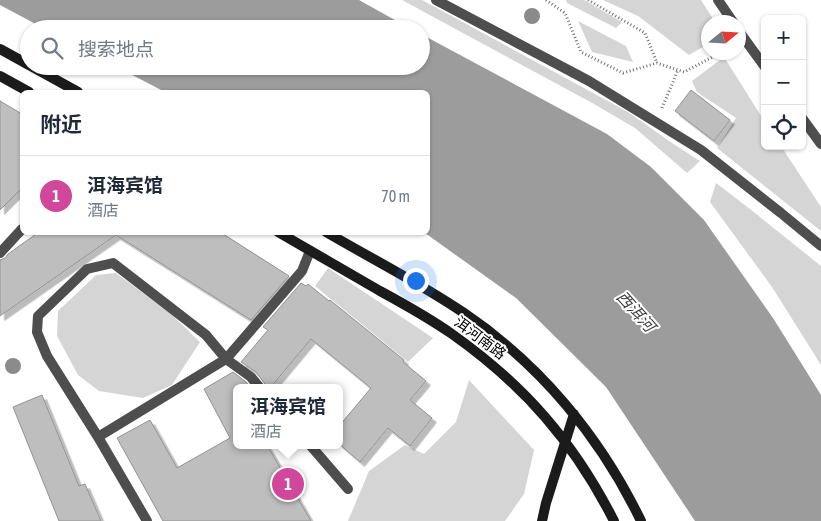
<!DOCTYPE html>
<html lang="zh">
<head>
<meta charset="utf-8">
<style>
  body { margin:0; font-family:"Asap Condensed","Noto Sans SC",sans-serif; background:#f6f6f7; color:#1f2937 }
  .controls { position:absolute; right:15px; top:15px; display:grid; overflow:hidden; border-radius:8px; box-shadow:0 1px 4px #0004 }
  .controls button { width:45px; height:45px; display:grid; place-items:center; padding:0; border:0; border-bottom:1px solid #e0e1e3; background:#fff; color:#1f2937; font:25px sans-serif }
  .compass { position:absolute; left:701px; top:15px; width:45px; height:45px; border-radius:50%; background:#fff; box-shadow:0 1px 4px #0004; rotate:72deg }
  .you { position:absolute; left:415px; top:280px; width:18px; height:18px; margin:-12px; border:4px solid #fff; border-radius:50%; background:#1a73e8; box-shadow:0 0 0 8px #1a73e833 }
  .badge { display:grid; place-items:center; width:32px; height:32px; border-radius:50%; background:#ea580c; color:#fff; font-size:16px; font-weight:700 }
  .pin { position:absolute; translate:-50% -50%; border:2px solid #fff; box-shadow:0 1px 5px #0006 }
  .popup { position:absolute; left:233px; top:384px; width:110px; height:65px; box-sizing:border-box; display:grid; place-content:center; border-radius:8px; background:#fff; filter:drop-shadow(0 1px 4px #0005); font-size:16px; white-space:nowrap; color:#747a83 }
  .popup b { font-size:19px; color:#1f2937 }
  .popup::after { content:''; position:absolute; left:50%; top:100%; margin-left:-10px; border:10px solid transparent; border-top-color:#fff }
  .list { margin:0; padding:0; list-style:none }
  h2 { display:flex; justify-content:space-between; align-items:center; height:65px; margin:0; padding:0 20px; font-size:21px }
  h2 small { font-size:16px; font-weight:400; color:#747a83 }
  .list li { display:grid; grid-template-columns:32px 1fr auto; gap:15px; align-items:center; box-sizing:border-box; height:80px; padding:0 20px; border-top:1px solid #e0e1e3 }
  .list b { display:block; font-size:19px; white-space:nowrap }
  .list p { margin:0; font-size:16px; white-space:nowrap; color:#747a83 }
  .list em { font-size:16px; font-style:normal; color:#747a83 }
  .icon { flex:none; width:28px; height:28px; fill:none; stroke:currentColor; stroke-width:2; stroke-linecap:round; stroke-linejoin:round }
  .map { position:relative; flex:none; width:821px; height:521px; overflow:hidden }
  .search { position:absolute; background:#fff; box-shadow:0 1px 4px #0004; left:20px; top:20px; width:410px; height:55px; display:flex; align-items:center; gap:12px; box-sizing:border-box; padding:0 18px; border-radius:28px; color:#747a83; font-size:19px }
  .panel { position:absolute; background:#fff; box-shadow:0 1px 4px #0004; left:20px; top:90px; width:410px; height:145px; border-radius:8px }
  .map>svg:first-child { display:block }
  .green { fill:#d5d5d5 }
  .water { fill:#9c9c9c }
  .building { fill:#bebebe; stroke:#929292; filter:url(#shadow) }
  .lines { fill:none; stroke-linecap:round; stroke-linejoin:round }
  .path { stroke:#707070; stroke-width:3; stroke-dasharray:1 2.5; stroke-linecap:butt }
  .service { stroke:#4e4e4e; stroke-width:10 }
  .minor { stroke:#4e4e4e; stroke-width:10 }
  .tertiary { stroke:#4e4e4e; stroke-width:10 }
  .secondary { stroke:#1b1b1b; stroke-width:10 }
  .tree { fill:#8b8b8b }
  .labels { text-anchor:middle; stroke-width:4; stroke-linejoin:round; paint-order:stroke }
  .street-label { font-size:15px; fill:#000; stroke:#fff }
  .water-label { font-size:16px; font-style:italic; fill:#3d3d3d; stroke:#fff }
</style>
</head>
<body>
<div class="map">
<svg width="821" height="521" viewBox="0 0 821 521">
  <defs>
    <filter id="shadow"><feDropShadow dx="4.5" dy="4.5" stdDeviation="0" flood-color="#0004"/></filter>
  </defs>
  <rect width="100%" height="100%" fill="#fff"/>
  <path class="green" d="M402,0H422L628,112L675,145L700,161L687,173L635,128L594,104Z
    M566,0H584L622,22L616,28L567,3Z
    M603,0H701L715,22H708V44L689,55L638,16Z
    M578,21L626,46L633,62L592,52Z
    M724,57L765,122V146H781L821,207V231L717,148L736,118L697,92L692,81Z
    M716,183L750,209L821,266V365L772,287L710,202Z
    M328,268L433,338L408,362L315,286Z
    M116,273L171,314L200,342L172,385L143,398L99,391L78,375L57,336L58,311L96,275Z
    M469,380L534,450L524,494L505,521H348L369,471L405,445L424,454L456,422Z"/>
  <path class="water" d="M0,0H359L411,29H45L0,5Z
    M421,34L607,134L651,167L704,220L773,318L821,395V521H695L606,387L516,298L425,233L428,232V92H165L115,66H421Z"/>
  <path class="building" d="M691,90L730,120L714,141L675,111Z
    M0,101L22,114V188L0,210Z
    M39,232H220L289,276L251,320L116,235L0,316V260L5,258L8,254Z
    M301,283L306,286L308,284L329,301L330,300L404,360L403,362L426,381L410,400L432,418L410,446L388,428L360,462L339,444V426L371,388L311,339L270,388H267L265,384L256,372L241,362L268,330L263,327Z
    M233,372L246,382L251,388H237V445H267L311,521H163L117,438L150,420L177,468L230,438L204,389Z
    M42,395L79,486L85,484L101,521H59L13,407Z"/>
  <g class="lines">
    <path class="path" d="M546,0L565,13L581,52L623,73L657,63L684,72L722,52
      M588,0L645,33L657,63
      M662,108L678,70"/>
    <path class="service" d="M98,437L226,359L251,377L260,388
      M310,445L348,489
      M147,521L98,437L47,356L37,332L38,316L87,269L113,263L206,335L226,359L302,271L310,251"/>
    <path class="minor" d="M436,0L589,81L701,150L781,213L821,246
      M0,253L22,229"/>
    <path class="tertiary" d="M718,0L733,22
      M738,30L765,67
      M802,118L821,144"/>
    <path class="secondary" d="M0,49L29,65
      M31,66L78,92
      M0,76L29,92
      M278,232C312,252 346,271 380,291C404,304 429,318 452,334C524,385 574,442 614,521
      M326,232C372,259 420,283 464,313C541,365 601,438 641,521
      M542,521L546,503L574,414"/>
  </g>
  <g class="tree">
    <circle cx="532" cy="16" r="8"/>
    <circle cx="13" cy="366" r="8"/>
  </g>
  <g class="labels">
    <g class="street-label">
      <text transform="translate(480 338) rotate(37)" y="5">洱河南路</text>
    </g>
    <g class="water-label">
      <text transform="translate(636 311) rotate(48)" y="6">西洱河</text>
    </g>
  </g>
</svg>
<div class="controls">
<button>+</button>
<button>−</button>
<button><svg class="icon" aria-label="locate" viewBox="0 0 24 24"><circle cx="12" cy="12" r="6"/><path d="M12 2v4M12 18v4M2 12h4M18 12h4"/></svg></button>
</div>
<svg class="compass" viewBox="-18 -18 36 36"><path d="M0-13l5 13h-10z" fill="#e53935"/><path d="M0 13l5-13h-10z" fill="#747a83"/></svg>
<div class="you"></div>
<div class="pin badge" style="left:288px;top:484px;background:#d1479c">1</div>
<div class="popup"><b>洱海宾馆</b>酒店</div>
<div class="search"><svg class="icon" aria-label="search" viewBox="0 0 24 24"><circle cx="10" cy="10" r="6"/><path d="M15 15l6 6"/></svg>搜索地点</div>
<section class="panel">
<h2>附近<small></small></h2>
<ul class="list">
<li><span class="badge" style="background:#d1479c">1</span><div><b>洱海宾馆</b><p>酒店</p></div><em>70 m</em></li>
</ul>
</section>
</div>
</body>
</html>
